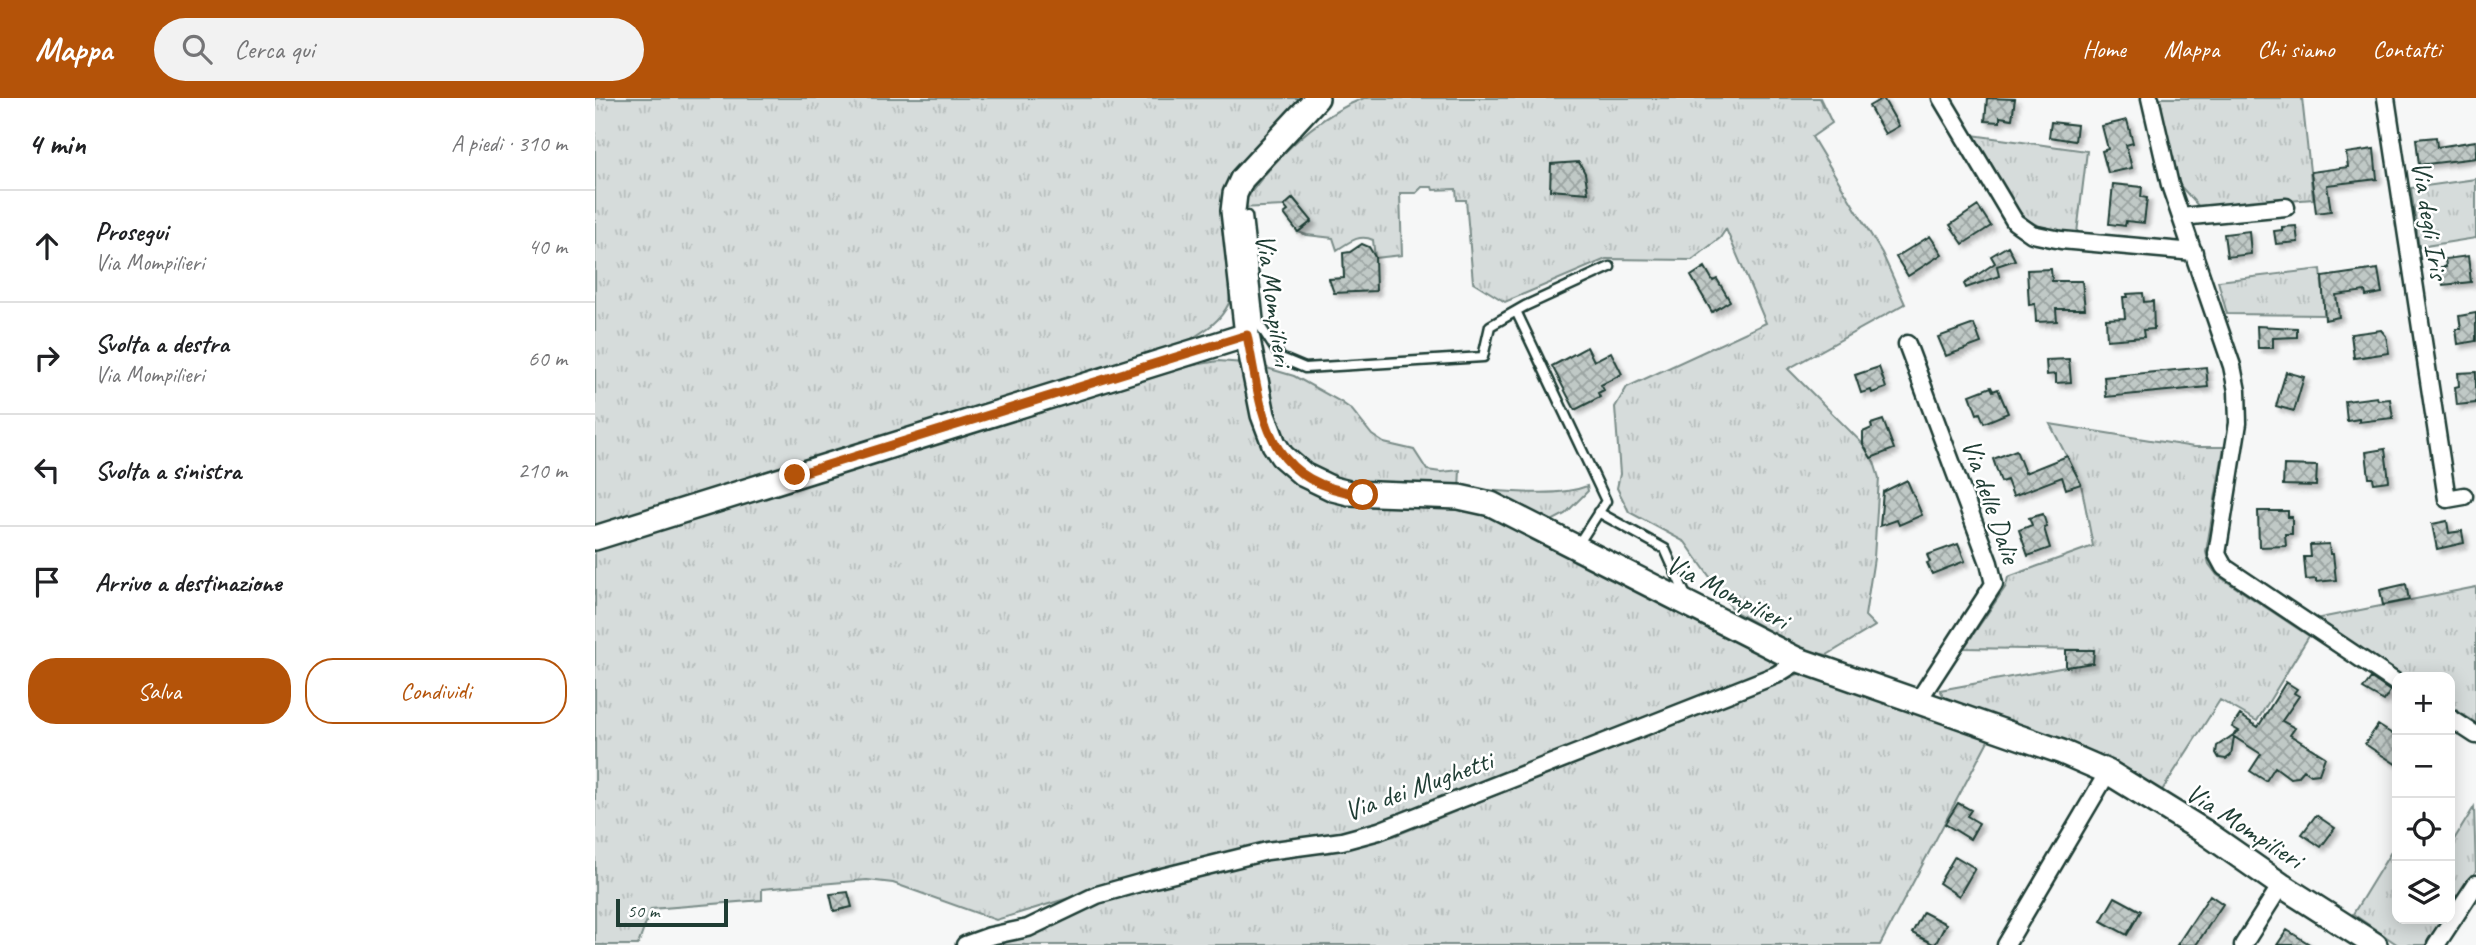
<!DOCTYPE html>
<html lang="it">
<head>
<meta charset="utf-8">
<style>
  body { margin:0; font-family:Caveat,sans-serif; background:#f2f2f2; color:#202124 }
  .controls { position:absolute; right:21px; bottom:21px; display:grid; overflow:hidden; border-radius:14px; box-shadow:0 4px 18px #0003 }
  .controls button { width:63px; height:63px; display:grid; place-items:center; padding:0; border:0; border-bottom:2px solid #e0e0e0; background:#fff; color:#202124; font:35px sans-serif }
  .scale { position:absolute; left:21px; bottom:18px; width:112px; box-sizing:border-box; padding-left:7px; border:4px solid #1f3d34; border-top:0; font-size:19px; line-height:24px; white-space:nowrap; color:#1f3d34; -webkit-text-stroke:5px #fff; paint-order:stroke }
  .stop { position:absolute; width:21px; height:21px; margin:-16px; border:5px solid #b45309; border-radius:50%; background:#fff }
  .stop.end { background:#b45309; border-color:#fff; box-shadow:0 2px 7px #0008 }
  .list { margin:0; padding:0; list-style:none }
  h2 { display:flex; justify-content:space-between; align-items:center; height:91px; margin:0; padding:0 28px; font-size:30px }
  h2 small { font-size:23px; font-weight:400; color:#757577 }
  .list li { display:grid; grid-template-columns:46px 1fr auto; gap:21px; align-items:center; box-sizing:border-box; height:112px; padding:0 28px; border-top:2px solid #e0e0e0 }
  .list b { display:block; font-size:26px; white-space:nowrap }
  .list p { margin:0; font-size:23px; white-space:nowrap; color:#757577 }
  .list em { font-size:23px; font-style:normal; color:#757577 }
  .actions { display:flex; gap:14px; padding:21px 28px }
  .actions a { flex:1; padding:16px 0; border:2px solid #b45309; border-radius:28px; text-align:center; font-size:24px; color:#b45309 }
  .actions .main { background:#b45309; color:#fff }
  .icon { flex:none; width:38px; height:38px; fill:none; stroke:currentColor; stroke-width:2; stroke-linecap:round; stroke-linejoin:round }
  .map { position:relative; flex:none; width:1881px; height:847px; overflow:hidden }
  header { display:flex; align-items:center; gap:42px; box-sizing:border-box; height:98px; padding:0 35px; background:#b45309; color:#fff }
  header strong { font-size:33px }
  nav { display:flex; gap:38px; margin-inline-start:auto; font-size:24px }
  .search { width:490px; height:63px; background:#f2f2f2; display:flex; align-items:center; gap:18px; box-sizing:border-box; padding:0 24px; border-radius:38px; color:#757577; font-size:26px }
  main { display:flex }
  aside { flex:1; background:#fff }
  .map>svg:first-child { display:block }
  .grass { fill:url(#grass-tufts); stroke:#7a8c88; stroke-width:2 }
  .building { fill:url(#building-cross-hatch); stroke:#1f3d34; stroke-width:2; filter:url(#shadow) }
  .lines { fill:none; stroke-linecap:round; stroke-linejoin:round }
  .lane-casing { stroke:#1f3d34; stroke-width:13 }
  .street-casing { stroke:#1f3d34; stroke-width:21 }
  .secondary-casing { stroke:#1f3d34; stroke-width:28 }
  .lane { stroke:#fff; stroke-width:8 }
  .street { stroke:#fff; stroke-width:16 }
  .secondary { stroke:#fff; stroke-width:23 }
  .route { stroke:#b45309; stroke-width:9 }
  .labels { text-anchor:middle; stroke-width:5; stroke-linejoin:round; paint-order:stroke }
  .street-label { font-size:28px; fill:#1f3d34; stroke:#fff }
</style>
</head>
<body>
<header>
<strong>Mappa</strong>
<div class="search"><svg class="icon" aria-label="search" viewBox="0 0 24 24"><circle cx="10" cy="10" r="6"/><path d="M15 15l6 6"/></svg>Cerca qui</div>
<nav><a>Home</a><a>Mappa</a><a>Chi siamo</a><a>Contatti</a></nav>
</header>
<main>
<aside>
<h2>4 min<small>A piedi · 310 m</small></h2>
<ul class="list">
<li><svg class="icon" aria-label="ahead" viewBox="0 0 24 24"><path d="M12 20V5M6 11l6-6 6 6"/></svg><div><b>Prosegui</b><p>Via Mompilieri</p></div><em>40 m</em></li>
<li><svg class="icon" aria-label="right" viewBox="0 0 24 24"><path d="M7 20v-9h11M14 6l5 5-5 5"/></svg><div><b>Svolta a destra</b><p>Via Mompilieri</p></div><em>60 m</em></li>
<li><svg class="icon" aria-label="left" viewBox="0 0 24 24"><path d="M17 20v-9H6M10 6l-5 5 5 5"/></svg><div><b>Svolta a sinistra</b></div><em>210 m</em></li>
<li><svg class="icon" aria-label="arrive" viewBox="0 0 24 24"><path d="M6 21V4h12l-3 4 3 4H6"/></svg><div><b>Arrivo a destinazione</b></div></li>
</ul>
<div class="actions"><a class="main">Salva</a><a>Condividi</a></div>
</aside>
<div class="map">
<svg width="1881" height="847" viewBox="0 0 1881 847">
  <defs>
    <pattern id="grass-tufts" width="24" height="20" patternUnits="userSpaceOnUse" patternTransform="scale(1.75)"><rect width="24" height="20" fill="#d6dcdb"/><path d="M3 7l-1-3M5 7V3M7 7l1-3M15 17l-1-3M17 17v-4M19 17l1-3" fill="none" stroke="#b7bebd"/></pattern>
    <pattern id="building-cross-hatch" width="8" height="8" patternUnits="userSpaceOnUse" patternTransform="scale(1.75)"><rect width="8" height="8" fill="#c0c9c6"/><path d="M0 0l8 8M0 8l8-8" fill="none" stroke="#9ba4a2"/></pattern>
    <filter id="shadow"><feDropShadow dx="4" dy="4" stdDeviation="2" flood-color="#0004"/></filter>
  </defs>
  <rect width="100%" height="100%" fill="#f6f7f7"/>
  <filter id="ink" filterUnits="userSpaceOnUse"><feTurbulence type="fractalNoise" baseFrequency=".0143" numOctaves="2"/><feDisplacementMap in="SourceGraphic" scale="14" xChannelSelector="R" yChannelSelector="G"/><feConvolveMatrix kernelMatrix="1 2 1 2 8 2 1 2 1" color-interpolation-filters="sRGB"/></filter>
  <g filter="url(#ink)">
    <path class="grass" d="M0,0H711L648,70L634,205C625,224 611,232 593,243L0,429Z
      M769,0H1225L1237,25L1217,39L1287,155L1310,206L1193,271L1268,346L1279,364L1284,380L1279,460L1270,518L1280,528L1232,557L1208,552L1139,513L1090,444L1034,414L1022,390L1025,376L1020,309L1032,289L1171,225L1131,131L1125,140L1097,162L1011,161L910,204L878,184L871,102H862L861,91L838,92L837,89H827L821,95H805L807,157L780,160L778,142C764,135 753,145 742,152L738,140L712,137L703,134L716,123L698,100L689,108L645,110C676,64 717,20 769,0Z
      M1563,0H1707L1718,101L1605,110L1581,83Z
      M1377,37L1492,53L1482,135C1467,134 1448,132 1435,123C1416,111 1391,59 1377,37Z
      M1881,81V140L1824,149L1816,90Z
      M1726,171L1730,217L1632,216L1623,183Z
      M623,263L649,265L698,380L873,407L1185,565L1177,573L779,727L739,739L497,793L401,822L298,785L272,782L167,791V802L56,811L43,847H0V451L577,271Z
      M665,268L699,278L746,304L757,312L777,337L789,345L819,352L832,372L846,374L865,372L864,391L745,385L691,353Z
      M1455,326L1599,349H1629L1611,454L1614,466L1622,477L1714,538L1662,623L1625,602L1566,694L1351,602L1345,592L1498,564V552L1369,550L1411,488L1413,479L1498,448L1486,386Z
      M992,388L993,393L970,416L953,425L875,391C908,393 962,400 992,388Z
      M1881,489V625L1855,608V579H1810L1720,521Z
      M1216,571L1397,635L1285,847H407L415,841L444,834L502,805L661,761L746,750L799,738Z
      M1879,709L1881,773L1855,812V748Z
      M1802,744V821H1849L1831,847H1803L1758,816Z"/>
    <path class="building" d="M1288,0L1304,28L1290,36L1274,8Z
      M1392,0L1420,1L1417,21L1405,19V24L1390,23Z
      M1532,22L1538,45L1531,47L1537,70L1513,75L1507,53L1513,51L1507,28Z
      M1456,24L1482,27L1480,43L1454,39Z
      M1841,39L1842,49L1881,43V60L1824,67L1821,41Z
      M1779,51L1782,81L1732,87L1736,113L1721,115L1716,74L1753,69L1751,55Z
      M984,64L990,75L993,95L955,92L956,66Z
      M1518,86L1547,89L1546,99L1552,100L1549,125L1531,123L1530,128L1514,126Z
      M698,100L717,123L703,134L689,116L693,113L689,108Z
      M1383,108L1396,128L1368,146L1355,127Z
      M1701,128L1703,144L1681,146L1679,133L1687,132V129Z
      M1654,133L1656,156L1632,159L1629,136Z
      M1335,138L1347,156L1313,178L1301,159Z
      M767,146L774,149L780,159L781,193L739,195L734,181L749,180L748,155L755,154Z
      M1413,148L1420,162L1402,168L1404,178L1371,190L1369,186L1400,165L1396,158Z
      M1873,158L1876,184L1848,187L1846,169H1851L1850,161Z
      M1110,169L1118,183L1122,181L1135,203L1117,214L1096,178Z
      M1456,171L1457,183H1487L1490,211H1461L1462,223L1441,224L1440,206L1434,207L1432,172Z
      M1783,171L1787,195L1771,198L1770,193L1741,197L1744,219L1730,222L1727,179Z
      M1548,195L1549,204L1558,203L1559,231L1548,232L1549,239L1512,242L1511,221L1530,220L1528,199H1533L1532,196Z
      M1881,215V243L1863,246L1861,231H1866L1864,218Z
      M1379,226L1386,245L1351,258L1343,239Z
      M1662,228L1702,230V239L1678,240V250H1663Z
      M1786,232L1791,238L1794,255L1759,260L1756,236Z
      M992,249L999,263L1016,254L1027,276L1006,287L1009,292L1003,295L1005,299L980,312L957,268Z
      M1474,261L1476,284L1461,285V276L1452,277L1451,262Z
      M1284,269L1291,290L1277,295L1276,292L1266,295L1260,277Z
      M1611,269L1613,289L1511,299L1509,279Z
      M1691,274L1709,279L1699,313L1681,308Z
      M1881,274V305L1862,307L1860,289L1864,288L1863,275Z
      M1396,289L1398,293L1403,291L1413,315L1389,325L1385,315L1382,316L1375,297Z
      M1782,299L1783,302L1795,301L1798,320L1764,324V321L1752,323L1750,303Z
      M1288,322L1299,351L1276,360L1268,346V334L1277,330L1276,326Z
      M1790,351L1794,383L1779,385L1778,380H1774L1771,354Z
      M1421,352L1430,375L1472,358L1486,386L1471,391L1467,379L1418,398L1412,382L1406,384L1398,361Z
      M1689,367L1722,368L1721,388L1688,387Z
      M1312,382L1327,417L1304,427L1302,422L1285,428L1288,394Z
      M1663,413H1693V419H1697V436H1690L1691,448L1664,449Z
      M1448,416L1452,429L1449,430L1455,450L1433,458L1424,432L1437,427L1434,420Z
      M1852,423L1854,435L1867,433L1869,445L1842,451L1837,426Z
      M1363,446L1370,463L1337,476L1332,465L1335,464L1332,457Z
      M1734,446L1735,456H1738L1741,482L1721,484V481L1711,482L1709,459H1716L1715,447Z
      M1811,486L1814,502L1788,507L1785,492Z
      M1471,552H1499L1498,565L1471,569Z
      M1776,580L1795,593L1789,603L1768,591Z
      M1691,584L1702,591L1699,595L1704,598L1687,623L1700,630L1695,637L1730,659L1724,676L1716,677L1709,672L1703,679L1695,680L1680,669L1671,683L1655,673L1666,656L1639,639L1636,657L1631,661L1624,660L1621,655L1622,648L1644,633L1637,629L1645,617L1663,629Z
      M1783,627L1802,639V667L1770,646Z
      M1363,705L1376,712L1372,718L1384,725L1375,741L1350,726Z
      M1721,717L1740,730L1726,749L1707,736Z
      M1360,758L1380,770L1364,798L1344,785Z
      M253,794L257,809L239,813L235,796Z
      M1615,797L1628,806L1601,847H1582Z
      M1520,799L1546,813L1532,837L1506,823Z
      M1328,814L1351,826L1340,847L1317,835Z
      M1692,832L1716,847H1682Z"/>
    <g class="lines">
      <g class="lane-casing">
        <path id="lane" d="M652,118L664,226L686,260L710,270L888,259L895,228L930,208L1015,169
          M921,213L1011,403L982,448
          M1003,414L1070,451L1091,498"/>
      </g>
      <g class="street-casing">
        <path id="street" d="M1346,0L1420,124L1437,136L1466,142L1599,154
          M1555,0L1575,87L1637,268L1642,293L1643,325L1622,456L1629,469L1802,585
          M1791,0L1852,401L1869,398
          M1586,119L1691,109
          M1312,246L1394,465L1399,486L1323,603
          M1855,620L1881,637
          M370,847L395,838L433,830L502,797L559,781L672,753L747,743L784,733L1181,577L1197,567L1201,561
          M1411,847L1513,674
          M1648,847L1686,787
          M1841,847L1881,786"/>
      </g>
      <g class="secondary-casing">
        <path id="secondary" d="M722,0L647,81L640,96L638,113L652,237L668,317L679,346L687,358L709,377L738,391L754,395L864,399L896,406L1201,561L1467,654L1513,674L1610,734L1686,787L1780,847
          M0,440L652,237"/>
      </g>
      <use href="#lane" class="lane"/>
      <use href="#street" class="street"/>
      <use href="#secondary" class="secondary"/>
    </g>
  </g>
  <g class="lines" filter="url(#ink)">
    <path class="route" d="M200,377L652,237C668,317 668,384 768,397"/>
  </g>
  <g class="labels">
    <g class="street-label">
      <text transform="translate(1836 122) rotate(81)" y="10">Via degli Iris</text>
      <text transform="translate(680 202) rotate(82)" y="10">Via Mompilieri</text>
      <text transform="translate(1397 403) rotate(71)" y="10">Via delle Dalie</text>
      <text transform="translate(1133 493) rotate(27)" y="10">Via Mompilieri</text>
      <text transform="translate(823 687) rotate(-20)" y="10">Via dei Mughetti</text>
      <text transform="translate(1650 727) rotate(33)" y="10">Via Mompilieri</text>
    </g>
  </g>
</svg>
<div class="controls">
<button>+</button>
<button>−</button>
<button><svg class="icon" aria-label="locate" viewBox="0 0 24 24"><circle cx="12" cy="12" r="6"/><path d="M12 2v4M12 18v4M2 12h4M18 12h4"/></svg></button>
<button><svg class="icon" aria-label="layers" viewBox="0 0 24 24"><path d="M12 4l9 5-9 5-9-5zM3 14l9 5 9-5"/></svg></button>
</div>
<div class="scale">50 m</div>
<div class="stop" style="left:768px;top:397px"></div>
<div class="stop end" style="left:200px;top:377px"></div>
</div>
</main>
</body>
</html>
